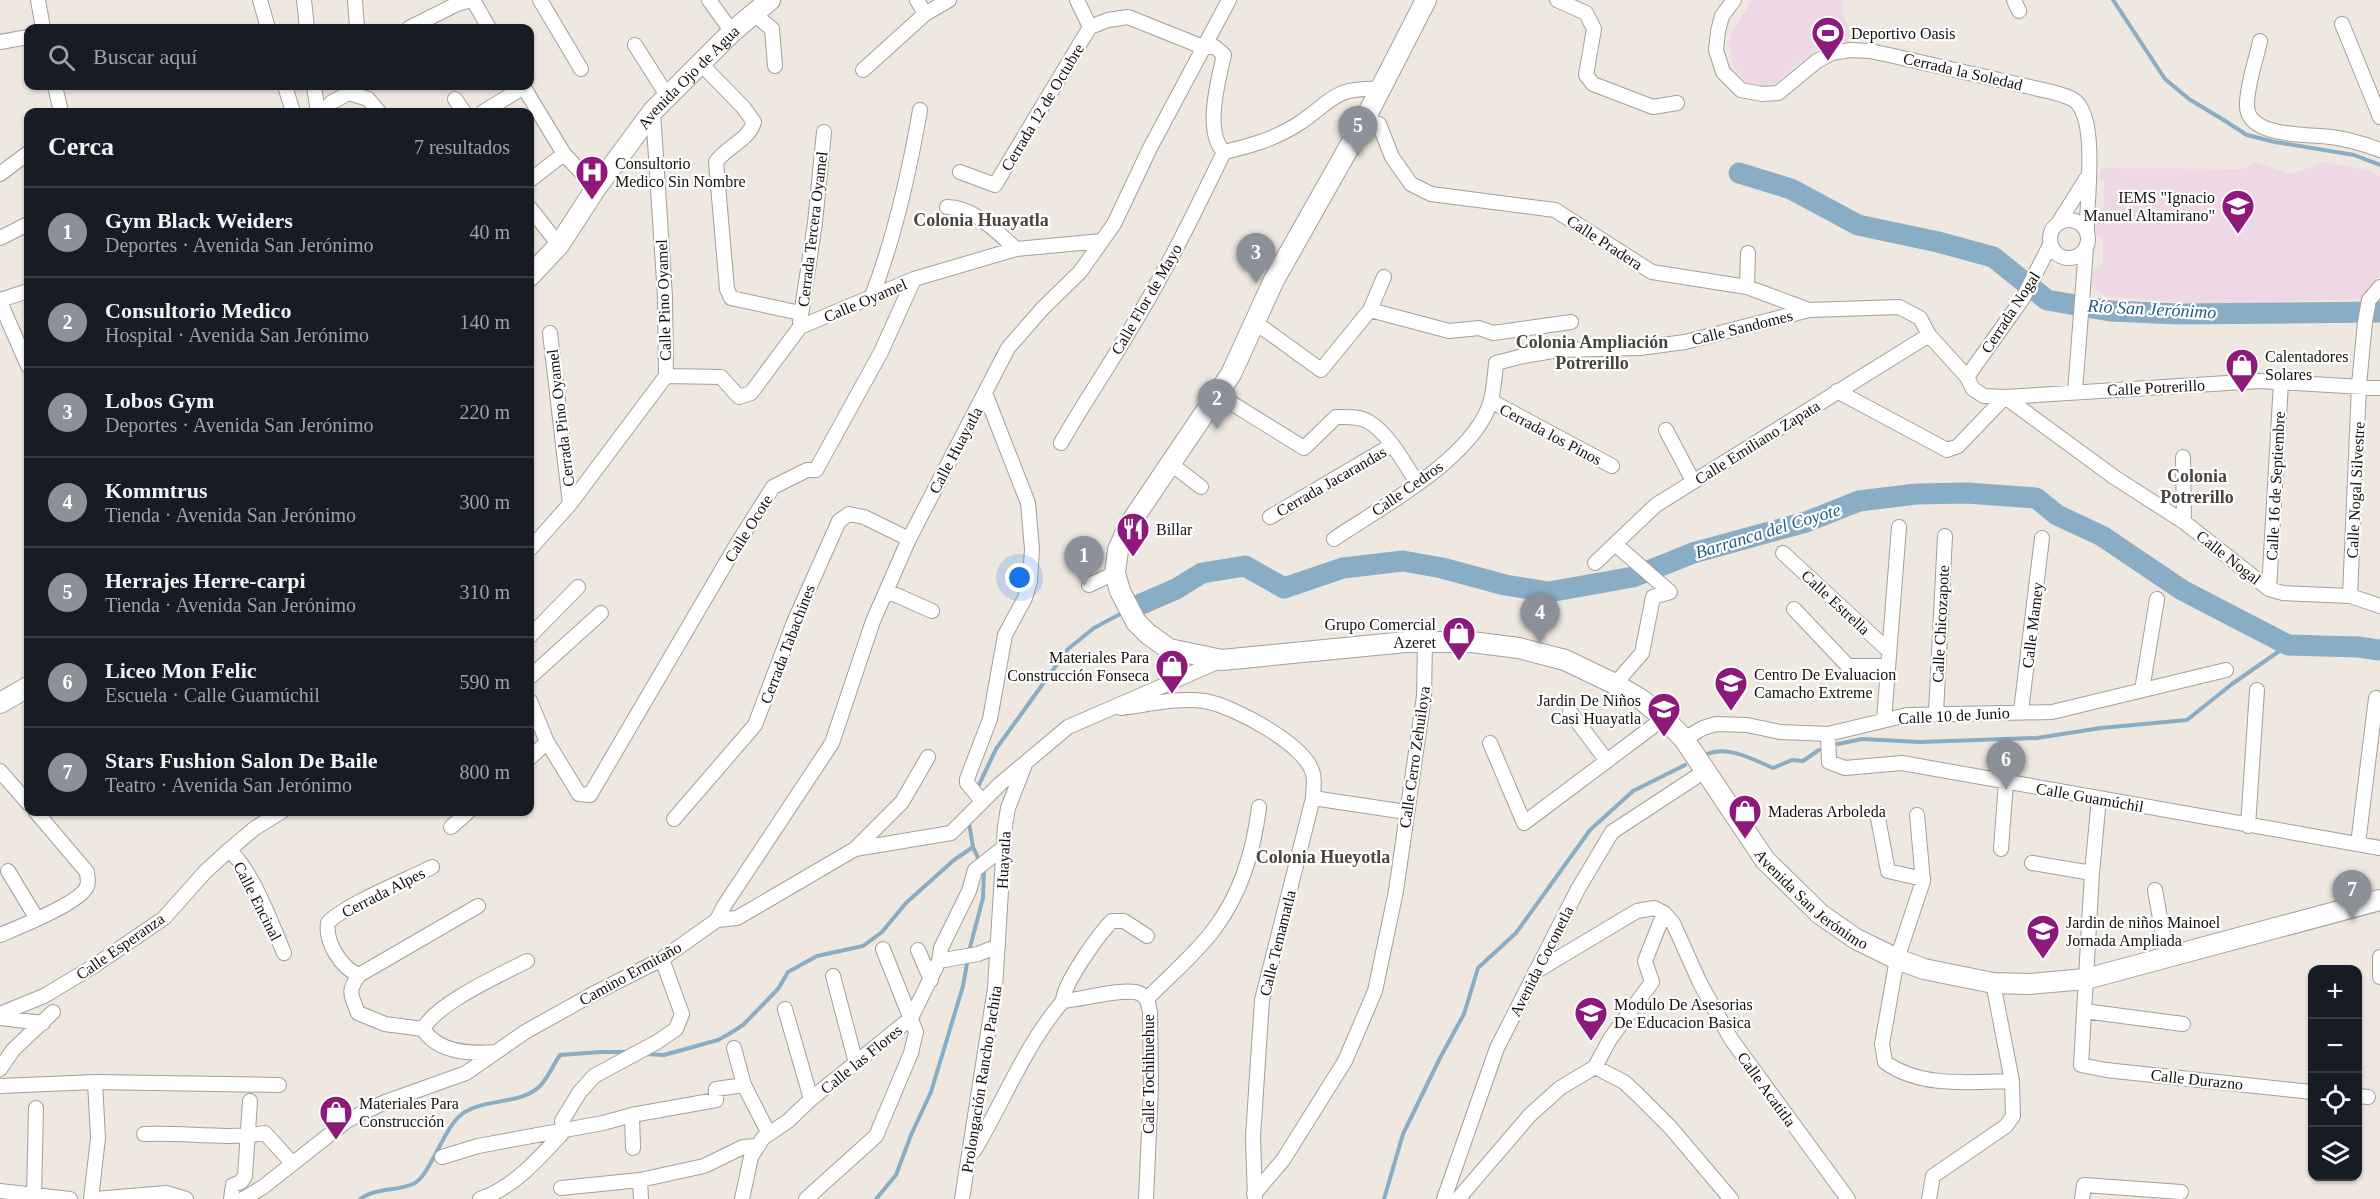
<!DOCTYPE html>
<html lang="es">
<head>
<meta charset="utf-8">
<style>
  body { margin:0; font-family:Georgia,serif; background:#20242c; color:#f1f3f6 }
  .controls { position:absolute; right:18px; bottom:18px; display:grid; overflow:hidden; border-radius:12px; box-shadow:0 2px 4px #0004 }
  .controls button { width:54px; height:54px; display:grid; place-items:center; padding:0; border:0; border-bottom:2px solid #363941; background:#171b24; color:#f1f3f6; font:30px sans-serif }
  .you { position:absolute; left:1020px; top:578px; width:21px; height:21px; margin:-15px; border:4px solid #fff; border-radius:50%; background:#1a73e8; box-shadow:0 0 0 9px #1a73e833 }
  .badge { display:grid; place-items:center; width:39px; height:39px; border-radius:50%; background:#8c9099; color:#fff; font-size:20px; font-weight:700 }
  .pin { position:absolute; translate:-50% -50px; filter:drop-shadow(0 2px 3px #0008) }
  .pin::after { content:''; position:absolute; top:32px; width:21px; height:18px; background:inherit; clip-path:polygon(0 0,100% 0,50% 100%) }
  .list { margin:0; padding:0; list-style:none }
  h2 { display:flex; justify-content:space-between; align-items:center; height:78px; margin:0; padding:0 24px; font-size:26px }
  h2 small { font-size:20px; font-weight:400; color:#9ea1a6 }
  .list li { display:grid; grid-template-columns:39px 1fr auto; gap:18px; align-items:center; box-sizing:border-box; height:90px; padding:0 24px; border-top:2px solid #363941 }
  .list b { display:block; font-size:22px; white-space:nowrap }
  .list p { margin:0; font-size:20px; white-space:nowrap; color:#9ea1a6 }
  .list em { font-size:20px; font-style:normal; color:#9ea1a6 }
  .icon { flex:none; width:33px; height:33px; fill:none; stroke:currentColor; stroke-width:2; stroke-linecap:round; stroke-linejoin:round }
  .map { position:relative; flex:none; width:2380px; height:1199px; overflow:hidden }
  .search { position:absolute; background:#171b24; box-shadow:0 2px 4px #0004; left:24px; top:24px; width:510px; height:66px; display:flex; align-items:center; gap:15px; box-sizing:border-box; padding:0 21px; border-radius:12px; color:#9ea1a6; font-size:22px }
  .panel { position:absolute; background:#171b24; box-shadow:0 2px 4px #0004; left:24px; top:108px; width:510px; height:708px; border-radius:12px }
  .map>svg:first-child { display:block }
  .education { fill:#eed8e5 }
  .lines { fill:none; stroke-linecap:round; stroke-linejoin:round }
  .stream { stroke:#88adc4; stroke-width:4 }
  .river { stroke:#88adc4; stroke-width:21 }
  .street-casing { stroke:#a59f98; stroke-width:16 }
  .secondary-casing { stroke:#a59f98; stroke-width:22 }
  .street { stroke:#fff; stroke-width:14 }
  .secondary { stroke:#fff; stroke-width:20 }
  .labels { text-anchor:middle; stroke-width:4.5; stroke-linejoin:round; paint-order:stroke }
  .poi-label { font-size:16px; fill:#13110f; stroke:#fff; text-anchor:start }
  .street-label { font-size:16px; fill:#13110f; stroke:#fff }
  .neighbourhood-label { font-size:18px; font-weight:bold; fill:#4a453e; stroke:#fff }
  .water-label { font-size:18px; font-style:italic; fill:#1e5e7e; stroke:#fff }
</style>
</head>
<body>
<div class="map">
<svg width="2380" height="1199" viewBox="0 0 2380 1199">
  <rect width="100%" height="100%" fill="#eee8e0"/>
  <path class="education" d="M1752,0H1842L1844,17L1855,40L1831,43L1802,60L1776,83L1766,87L1747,83L1734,68L1729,46L1731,33Z
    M2256,162L2291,174L2324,162L2369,171L2380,176V275L2362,299L2293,301L2231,307L2105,296L2090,287L2089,276L2103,263V239L2091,232L2094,212L2104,208V181L2098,178L2101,168L2243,169Z"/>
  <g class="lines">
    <path class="stream" d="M2113,0L2165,79L2189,99L2222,119L2247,135L2275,142L2354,155L2380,165
      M1838,744L1862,739L1920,742L2037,738L2101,728L2187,720L2232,684L2288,645
      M1707,754C1728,745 1754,760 1773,768L1792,760L1803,761L1819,750
      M977,789L996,749L1068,649L1094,628L1122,613
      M969,951L983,898L984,871L973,847
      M645,1054L664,1055L718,1040L729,1034L743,1025L778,989L788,972L817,956L863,946L882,932L906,903L954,860L973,847L969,823
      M360,1199C375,1188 397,1191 413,1184C430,1177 443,1128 462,1114C484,1098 521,1105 540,1086C548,1078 553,1065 560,1055L601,1052H629
      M876,1199L896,1175L911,1135L931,1092L963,986L968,958
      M1384,1199L1403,1134L1440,1058L1464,1014L1478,968L1516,933L1590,830L1633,791L1685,765"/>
    <path class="river" d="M1739,173L1791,189L1858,225L1938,242L1993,257L2047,300L2110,311L2179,314L2380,312
      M1139,605L1176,589L1202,573L1245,566L1284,588L1343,568L1403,561L1442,568L1505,585L1549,592L1633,577L1693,553L1806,522L1859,501L1916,494L1967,493L2036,498L2057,515L2102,536L2182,590L2288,645L2358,647L2380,650"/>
    <g class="street-casing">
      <path id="street" d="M38,0L43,28
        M260,0L268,28
        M304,0L307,28
        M355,0L357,28
        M473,0L489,28
        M540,0L581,69
        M709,0L732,32
        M917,0L925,14
        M1077,0L1090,27
        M1557,0L1586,13L1594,29L1586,75L1593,84L1653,107L1677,103
        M1734,0L1722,16L1718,31L1716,50L1723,72L1741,90L1762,94L1778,93L1817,61L1832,53L1850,50L1870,51L1889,55L2052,92C2059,94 2068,96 2074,100C2099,118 2086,201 2087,232
        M2014,0L2019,11
        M754,14L772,29L775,66
        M2342,24L2380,117
        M1090,27L1108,20L1128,17L1203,47H1215L1224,55C1218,81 1204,132 1224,152C1250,146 1275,139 1298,124C1333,101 1332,87 1380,89
        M409,28L457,4L471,0
        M2260,41C2256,61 2247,84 2247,105C2246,138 2309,134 2331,137C2348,139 2364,144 2380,150
        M0,42L28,37
        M635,45L668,97
        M701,64L743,107L754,122C749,140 726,147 716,162L727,289L731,298L800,313
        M863,70L925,14L949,0
        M55,86L61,112
        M285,86L293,112
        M314,86L318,112
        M523,86L564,154L596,188
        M349,93L368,99L379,112
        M455,99L464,112
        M323,112L332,102L349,93L353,86
        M483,112L524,87
        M1365,119L1379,124L1392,157L1411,184L1431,194L1555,210L1652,272L1747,287L1809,310
        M960,172L995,185L1090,27
        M0,174L28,153
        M530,180L564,154
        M947,207C974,207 997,232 1016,249
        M530,208L559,245
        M2050 239a19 19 0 1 1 38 0a19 19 0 1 1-38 0Z
        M2059,222L2086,179
        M0,238L28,224
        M1747,287L1748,253
        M872,296C895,236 909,174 920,110
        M0,300L28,291
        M0,302L28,366
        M1370,310L1449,331L1479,328L1493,333L1571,322
        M800,322L815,223L824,132
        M1256,323L1321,370L1370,310L1384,277
        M550,333L570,504
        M666,376L721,377L739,397L751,393L800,327L914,279L1016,249L1102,241
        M1967,377L2023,298L2050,245
        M1837,391L1947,450L1958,446L2005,397
        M2075,392L2086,248
        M1217,394L1304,448L1336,417C1346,417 1360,416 1369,422C1389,434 1405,464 1417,483
        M2005,397L2114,477L2184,522L2269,589L2283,593L2350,596L2380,606
        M1491,401L1612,466
        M1666,430L1693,481
        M1061,443C1083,404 1108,368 1130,330C1165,273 1195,212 1224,152
        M2183,457L2184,522
        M1171,464L1201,487
        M1270,517L1392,445
        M1334,539C1381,507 1476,457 1491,400C1494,388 1495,375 1496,363L1523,356L1559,350L1640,348L1685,342L1809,310L1899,307L1920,318L1929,335L1967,377L1973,389L1984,396L2005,397L2260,381L2380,388
        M1615,544L1670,592L1653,597L1642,653L1615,684
        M530,549L570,504L666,376L665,297L653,111
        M1783,553L1889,651
        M1595,563L1656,505L1929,335
        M1089,585L1115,573
        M2269,589L2281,382
        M887,591L932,611
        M2350,596L2359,385L2365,322L2369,300L2380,287
        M1794,609L1848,666H1888
        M530,636L578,587
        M530,677L601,613
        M2142,690L2157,599
        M530,701L547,742L579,794L590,795L737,544L773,487L807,470H816L881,352L914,279
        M1121,708C1148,705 1177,697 1205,701C1233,706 1307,745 1313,774C1315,781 1313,791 1313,798L1262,1000L1253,1137L1255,1199
        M2021,711L2042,538
        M1570,712L1607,761
        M1936,713L1945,536
        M1884,720L1899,527
        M1828,734L1829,762L1845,768L1902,763L2380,848
        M1684,739L1703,728L1716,724L1747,725L1780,732L1828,734L1907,715L2052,712L2226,670
        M1490,743L1524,823L1664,718
        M530,758L547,742
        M0,771L28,803
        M1313,798L1406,812
        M2099,798L2092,873L2081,1065L2106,1070L2312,1092
        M982,801L967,783V779L990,719L1005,635L1025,598L1030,581L1032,549L1028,503L985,393
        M1877,813L1888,871L1923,879
        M1917,815L1923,881L1897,959L1882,1044L1885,1062C1920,1088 1971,1082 2012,1081
        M674,819L755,725L794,622L839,521L849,514L864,517L909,539
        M2248,826L2257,690
        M451,827L468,812
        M2358,844L2376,698
        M855,849L902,802L928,757
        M2001,849L2006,782
        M229,850C252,870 272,924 284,953
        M2032,863L2092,873
        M8,871L37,919
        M2155,890L2167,958
        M478,906L359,975C347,991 351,995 358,1013L385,1024L423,1029C438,1053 470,1054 495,1052
        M717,920L724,906L832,743L873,621L909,539L1008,348L1043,308L1080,272L1114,224L1150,148L1229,0
        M0,935C17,928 82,902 87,886C89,882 87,877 87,872L36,812
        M918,950L931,980
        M2380,957V977
        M939,961L978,954L998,946
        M1535,972L1637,911L1654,908L1664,913L1673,923L1700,983L1731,1039L1848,1199
        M359,975C341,968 325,942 328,923C342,906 409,879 432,867
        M833,976L856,1063
        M1147,999C1169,976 1196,954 1215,928C1241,893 1254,849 1259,807
        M1063,1001C1081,1000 1127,986 1141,994C1148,998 1148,1004 1150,1011L1151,1086L1146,1199
        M1063,1001C1063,984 1099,934 1112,921H1124L1147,936
        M785,1009L811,1099
        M2084,1011L2183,1024
        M0,1014L44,996L94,966L164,918L205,872L229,850L255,828L281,812
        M0,1018L43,1023
        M423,1029C437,1003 500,975 527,961
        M734,1048L744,1085L769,1134
        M1595,1067L1624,1082L1637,1094L1670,1127L1731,1199
        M0,1069L13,1050L53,1012
        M0,1086L95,1082L279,1085
        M2358,1096L2368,1097
        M632,1115L633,1148
        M566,1129L562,1121L579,1093L594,1076L657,1042L676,1029L682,1014L662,959
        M144,1134C184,1132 226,1140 265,1133L292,1163
        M974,1151C1004,1101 1025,1045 1063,1001
        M442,1157L478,1146L603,1123L632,1115L716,1100V1089L744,1085
        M561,1188L640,1180
        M0,1191L70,1199
        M1254,1194L1283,1160L1345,1061L1375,991L1396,891L1424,696L1425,642
        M34,1197L36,1108
        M91,1199L98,1138L95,1082
        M95,1199L166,1193L186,1199
        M231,1199L233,1185L241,1182L245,1176L250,1101
        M243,1199L263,1187L348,1120L385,1102L466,1073L525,1032L593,994L662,959L717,920L737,918L855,849L951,833L1000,784L1068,727L1222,660
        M480,1199C514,1188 542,1155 566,1129
        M641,1199L640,1180L704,1166L743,1147L756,1146
        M742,1199L751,1157L763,1138L788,1121L811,1099L911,1018L939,961L941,948L969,891L975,870L1003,848
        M806,1199L876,1136L911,1053L916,1032L883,949
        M962,1199L995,988L1005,826L1008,808L1024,767
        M1444,1199L1497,1048L1578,889L1612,832L1705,771
        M1458,1199L1530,1115L1560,1088L1595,1067L1610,1039L1652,982L1645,961L1664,913
        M1929,1199L1933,1176L2006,1126L2013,1116L2012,1081L1993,983
        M2082,1199L2084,1185L2181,1192"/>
    </g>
    <g class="secondary-casing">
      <g id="secondary">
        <path id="s1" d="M1426,0L1365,119L1274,280L1231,374L1129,525L1118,550L1115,573L1120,591L1136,622L1148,634L1169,649L1222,660L1406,642H1471L1519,648L1565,660L1615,684L1642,700L1664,718L1684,739L1765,860L1820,914L1856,939L1897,959L1924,969L1993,983L2029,984L2086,979L2380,900"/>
        <path id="s2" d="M530,276L559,245L596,188L653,111L732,32L770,0"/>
        <path d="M0,703L28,687"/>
      </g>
    </g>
    <use href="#street" class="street"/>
    <use href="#secondary" class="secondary"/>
  </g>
  <defs>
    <g id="stadium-pin" transform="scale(1.725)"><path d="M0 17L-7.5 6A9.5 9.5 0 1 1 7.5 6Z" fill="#8d197a" stroke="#fff"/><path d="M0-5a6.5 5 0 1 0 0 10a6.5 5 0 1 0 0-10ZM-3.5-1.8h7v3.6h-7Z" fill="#fff"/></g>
    <g id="hospital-pin" transform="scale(1.725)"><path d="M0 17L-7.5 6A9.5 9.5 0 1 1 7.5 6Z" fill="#8d197a" stroke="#fff"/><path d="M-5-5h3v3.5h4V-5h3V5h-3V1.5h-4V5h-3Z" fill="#fff"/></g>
    <g id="school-pin" transform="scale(1.725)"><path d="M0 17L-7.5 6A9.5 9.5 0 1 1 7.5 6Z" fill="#8d197a" stroke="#fff"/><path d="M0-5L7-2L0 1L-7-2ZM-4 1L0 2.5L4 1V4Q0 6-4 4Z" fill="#fff"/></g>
    <g id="shop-pin" transform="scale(1.725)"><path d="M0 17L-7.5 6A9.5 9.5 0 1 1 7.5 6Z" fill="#8d197a" stroke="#fff"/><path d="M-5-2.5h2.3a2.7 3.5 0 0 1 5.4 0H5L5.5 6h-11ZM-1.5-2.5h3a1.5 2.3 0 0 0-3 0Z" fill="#fff"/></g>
    <g id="restaurant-pin" transform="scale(1.725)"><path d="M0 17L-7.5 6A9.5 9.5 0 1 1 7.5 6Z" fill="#8d197a" stroke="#fff"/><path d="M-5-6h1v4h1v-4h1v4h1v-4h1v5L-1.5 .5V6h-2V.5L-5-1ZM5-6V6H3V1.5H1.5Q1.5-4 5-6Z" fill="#fff"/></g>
  </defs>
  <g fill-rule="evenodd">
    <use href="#stadium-pin" x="1828" y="33"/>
    <use href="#hospital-pin" x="592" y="172"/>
    <use href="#school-pin" x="2238" y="206"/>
    <use href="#shop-pin" x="2242" y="365"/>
    <use href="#restaurant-pin" x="1133" y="529"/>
    <use href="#shop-pin" x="1459" y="633"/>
    <use href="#shop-pin" x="1172" y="666"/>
    <use href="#school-pin" x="1731" y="683"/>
    <use href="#school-pin" x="1664" y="709"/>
    <use href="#shop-pin" x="1745" y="811"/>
    <use href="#school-pin" x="2043" y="931"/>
    <use href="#school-pin" x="1591" y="1013"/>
    <use href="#shop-pin" x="336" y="1112"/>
  </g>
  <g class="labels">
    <g class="poi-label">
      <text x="1851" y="39">Deportivo Oasis</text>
      <text x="615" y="169">Consultorio<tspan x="615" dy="18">Medico Sin Nombre</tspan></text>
      <text x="2215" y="203" text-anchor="end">IEMS "Ignacio<tspan x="2215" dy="18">Manuel Altamirano"</tspan></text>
      <text x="2265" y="362">Calentadores<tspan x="2265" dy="18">Solares</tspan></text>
      <text x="1156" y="535">Billar</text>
      <text x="1436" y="630" text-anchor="end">Grupo Comercial<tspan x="1436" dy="18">Azeret</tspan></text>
      <text x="1149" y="663" text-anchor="end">Materiales Para<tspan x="1149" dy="18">Construcción Fonseca</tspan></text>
      <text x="1754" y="680">Centro De Evaluacion<tspan x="1754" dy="18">Camacho Extreme</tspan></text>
      <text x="1641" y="706" text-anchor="end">Jardin De Niños<tspan x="1641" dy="18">Casi Huayatla</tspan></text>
      <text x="1768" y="817">Maderas Arboleda</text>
      <text x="2066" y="928">Jardin de niños Mainoel<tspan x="2066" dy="18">Jornada Ampliada</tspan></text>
      <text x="1614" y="1010">Modulo De Asesorias<tspan x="1614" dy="18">De Educacion Basica</tspan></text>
      <text x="359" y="1109">Materiales Para<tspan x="359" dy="18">Construcción</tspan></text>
    </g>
    <g class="street-label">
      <text transform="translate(1963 71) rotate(13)" y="6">Cerrada la Soledad</text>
      <text dy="6" stroke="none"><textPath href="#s2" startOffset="255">Avenida Ojo de Agua</textPath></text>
      <text transform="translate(1042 107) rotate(-59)" y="6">Cerrada 12 de Octubre</text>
      <text transform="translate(812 229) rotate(-83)" y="6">Cerrada Tercera Oyamel</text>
      <text transform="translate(1605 242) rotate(33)" y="6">Calle Pradera</text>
      <text transform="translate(1146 299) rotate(-60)" y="6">Calle Flor de Mayo</text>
      <text transform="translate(663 300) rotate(-92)" y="6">Calle Pino Oyamel</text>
      <text transform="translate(865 300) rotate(-23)" y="6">Calle Oyamel</text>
      <text transform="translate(2010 312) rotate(-57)" y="6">Cerrada Nogal</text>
      <text transform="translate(1742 327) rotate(-14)" y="6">Calle Sandomes</text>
      <text transform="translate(2156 387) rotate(-3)" y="6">Calle Potrerillo</text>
      <text transform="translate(560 418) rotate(-97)" y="6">Cerrada Pino Oyamel</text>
      <text transform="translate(1551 434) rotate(28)" y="6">Cerrada los Pinos</text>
      <text transform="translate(1757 442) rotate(-32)" y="6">Calle Emiliano Zapata</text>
      <text transform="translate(955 450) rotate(-62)" y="6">Calle Huayatla</text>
      <text transform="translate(1331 481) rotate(-30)" y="6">Cerrada Jacarandas</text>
      <text transform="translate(2275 486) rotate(-87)" y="6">Calle 16 de Septiembre</text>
      <text transform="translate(1407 488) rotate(-35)" y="6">Calle Cedros</text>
      <text transform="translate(2355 490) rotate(-87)" y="6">Calle Nogal Silvestre</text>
      <text transform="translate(748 528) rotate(-58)" y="6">Calle Ocote</text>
      <text transform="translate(2229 557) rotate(38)" y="6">Calle Nogal</text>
      <text transform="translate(1836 602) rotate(43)" y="6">Calle Estrella</text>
      <text transform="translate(1940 624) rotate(-87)" y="6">Calle Chicozapote</text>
      <text transform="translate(2032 625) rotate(-83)" y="6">Calle Mamey</text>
      <text transform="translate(787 644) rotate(-69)" y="6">Cerrada Tabachines</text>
      <text transform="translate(1954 715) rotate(-3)" y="6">Calle 10 de Junio</text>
      <text transform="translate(1414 757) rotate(-82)" y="6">Calle Cerro Zehuiloya</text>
      <text transform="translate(2090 797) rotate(10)" y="6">Calle Guamúchil</text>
      <text transform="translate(1003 860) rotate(-87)" y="6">Huayatla</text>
      <text transform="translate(383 892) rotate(-27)" y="6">Cerrada Alpes</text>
      <text dy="6" stroke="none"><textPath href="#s1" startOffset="1502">Avenida San Jerónimo</textPath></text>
      <text transform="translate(258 901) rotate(63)" y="6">Calle Encinal</text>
      <text transform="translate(1277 943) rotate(-76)" y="6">Calle Temamatla</text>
      <text transform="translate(120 946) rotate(-35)" y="6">Calle Esperanza</text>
      <text transform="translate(1541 961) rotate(-63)" y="6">Avenida Coconetla</text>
      <text transform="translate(630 973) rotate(-29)" y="6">Camino Ermitaño</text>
      <text transform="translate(861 1059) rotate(-39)" y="6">Calle las Flores</text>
      <text transform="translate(1148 1074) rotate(-90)" y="6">Calle Tochihuehue</text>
      <text transform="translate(981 1079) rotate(-81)" y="6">Prolongación Rancho Pachita</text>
      <text transform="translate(2197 1079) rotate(6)" y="6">Calle Durazno</text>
      <text transform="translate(1767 1089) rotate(54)" y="6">Calle Acatitla</text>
    </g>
    <g class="neighbourhood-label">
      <text x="981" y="226">Colonia Huayatla</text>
      <text x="1592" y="348">Colonia Ampliación<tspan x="1592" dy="21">Potrerillo</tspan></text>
      <text x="2197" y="482">Colonia<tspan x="2197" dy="21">Potrerillo</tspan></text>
      <text x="1323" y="863">Colonia Hueyotla</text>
    </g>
    <g class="water-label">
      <text transform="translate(2152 309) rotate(3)" y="6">Río San Jerónimo</text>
      <text transform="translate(1768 531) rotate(-17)" y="6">Barranca del Coyote</text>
    </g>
  </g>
</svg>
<div class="controls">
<button>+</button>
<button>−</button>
<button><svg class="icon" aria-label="locate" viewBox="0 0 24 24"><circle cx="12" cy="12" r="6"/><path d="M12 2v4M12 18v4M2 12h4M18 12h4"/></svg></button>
<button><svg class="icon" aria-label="layers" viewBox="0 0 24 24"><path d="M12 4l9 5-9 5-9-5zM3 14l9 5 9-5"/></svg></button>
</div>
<div class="you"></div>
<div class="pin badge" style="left:1084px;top:586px">1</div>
<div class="pin badge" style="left:1217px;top:429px">2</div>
<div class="pin badge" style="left:1256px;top:283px">3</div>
<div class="pin badge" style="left:1540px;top:643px">4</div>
<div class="pin badge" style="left:1358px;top:156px">5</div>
<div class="pin badge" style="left:2006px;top:790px">6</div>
<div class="pin badge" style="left:2352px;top:920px">7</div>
<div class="search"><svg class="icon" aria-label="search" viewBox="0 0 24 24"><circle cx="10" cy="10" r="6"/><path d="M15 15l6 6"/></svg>Buscar aquí</div>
<section class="panel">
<h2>Cerca<small>7 resultados</small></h2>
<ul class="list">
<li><span class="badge">1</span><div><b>Gym Black Weiders</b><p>Deportes · Avenida San Jerónimo</p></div><em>40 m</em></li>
<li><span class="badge">2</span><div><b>Consultorio Medico</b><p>Hospital · Avenida San Jerónimo</p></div><em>140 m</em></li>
<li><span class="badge">3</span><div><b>Lobos Gym</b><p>Deportes · Avenida San Jerónimo</p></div><em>220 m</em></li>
<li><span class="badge">4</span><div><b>Kommtrus</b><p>Tienda · Avenida San Jerónimo</p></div><em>300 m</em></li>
<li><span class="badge">5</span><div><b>Herrajes Herre-carpi</b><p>Tienda · Avenida San Jerónimo</p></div><em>310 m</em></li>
<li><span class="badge">6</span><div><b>Liceo Mon Felic</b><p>Escuela · Calle Guamúchil</p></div><em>590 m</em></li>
<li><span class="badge">7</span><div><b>Stars Fushion Salon De Baile</b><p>Teatro · Avenida San Jerónimo</p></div><em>800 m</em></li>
</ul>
</section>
</div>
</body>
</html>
